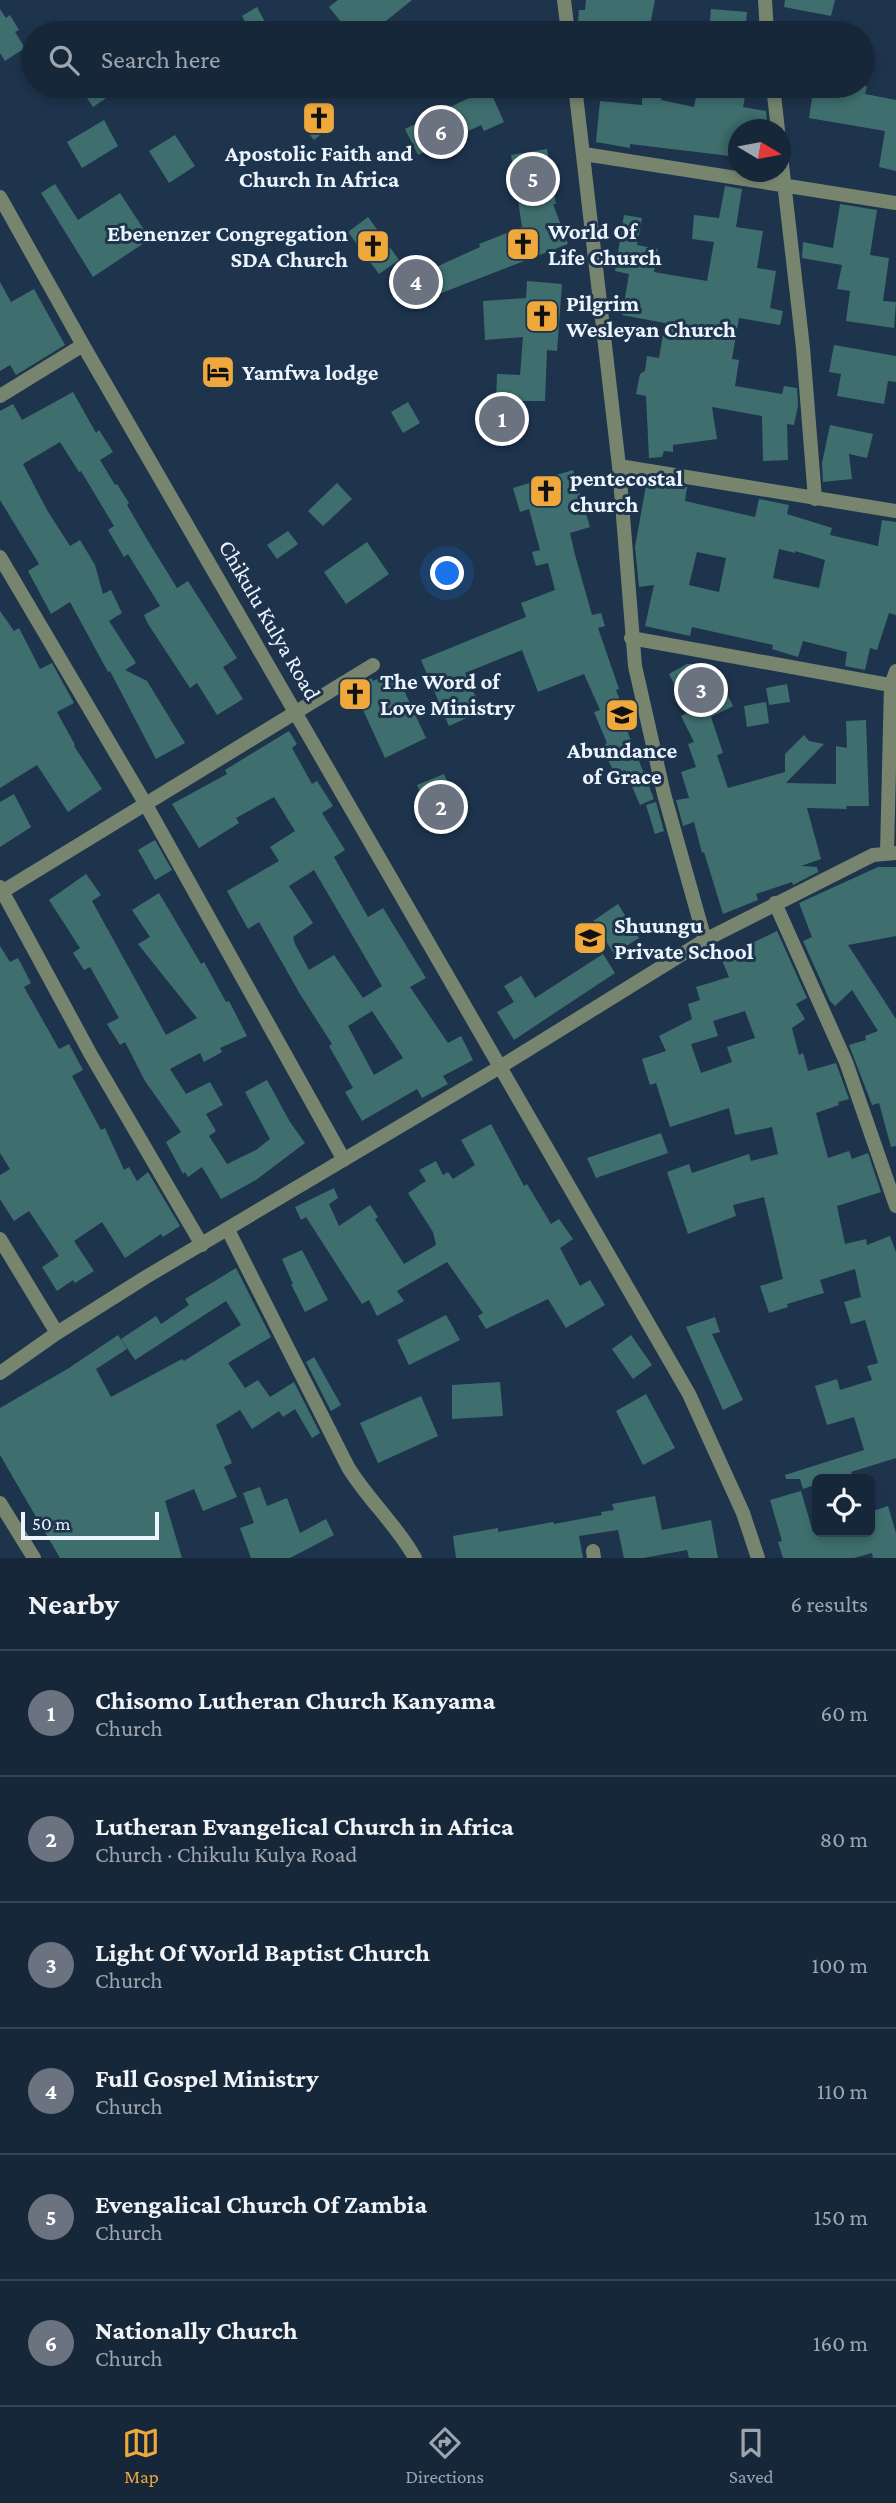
<!DOCTYPE html>
<html lang="en">
<head>
<meta charset="utf-8">
<style>
  body { margin:0; font-family:"Crimson Pro",serif; background:#233345; color:#f1f3f6 }
  .controls { position:absolute; right:21px; bottom:21px; display:grid; overflow:hidden; border-radius:10px; box-shadow:0 4px 10px #0003 }
  .controls button { width:63px; height:63px; display:grid; place-items:center; padding:0; border:0; border-bottom:2px solid #354454; background:#16273a; color:#f1f3f6; font:35px sans-serif }
  .compass { position:absolute; left:728px; top:119px; width:63px; height:63px; border-radius:50%; background:#16273a; box-shadow:0 4px 10px #0003; rotate:100deg }
  .scale { position:absolute; left:21px; bottom:18px; width:138px; box-sizing:border-box; padding-left:7px; border:4px solid #ecf4fe; border-top:0; font-size:19px; line-height:24px; white-space:nowrap; color:#ecf4fe; -webkit-text-stroke:5px #1e344d; paint-order:stroke }
  .you { position:absolute; left:448px; top:574px; width:24px; height:24px; margin:-18px; border:5px solid #fff; border-radius:50%; background:#1a73e8; box-shadow:0 0 0 10px #1a73e833 }
  .badge { display:grid; place-items:center; width:46px; height:46px; border-radius:50%; background:#eea83c; color:#fff; font-size:23px; font-weight:700 }
  .pin { position:absolute; translate:-50% -50%; border:4px solid #fff; box-shadow:0 2px 7px #0006 }
  .list { margin:0; padding:0; list-style:none }
  h2 { display:flex; justify-content:space-between; align-items:center; height:91px; margin:0; padding:0 28px; font-size:30px }
  h2 small { font-size:23px; font-weight:400; color:#9ea5af }
  .list li { display:grid; grid-template-columns:46px 1fr auto; gap:21px; align-items:center; box-sizing:border-box; height:126px; padding:0 28px; border-top:2px solid #354454 }
  .list b { display:block; font-size:26px; white-space:nowrap }
  .list p { margin:0; font-size:23px; white-space:nowrap; color:#9ea5af }
  .list em { font-size:23px; font-style:normal; color:#9ea5af }
  .icon { flex:none; width:38px; height:38px; fill:none; stroke:currentColor; stroke-width:2; stroke-linecap:round; stroke-linejoin:round }
  .map { position:relative; flex:none; width:896px; height:1558px; overflow:hidden }
  .search { position:absolute; background:#16273a; box-shadow:0 4px 10px #0003; left:21px; right:21px; top:21px; height:77px; display:flex; align-items:center; gap:18px; box-sizing:border-box; padding:0 24px; border-radius:38px; color:#9ea5af; font-size:26px }
  .sheet { height:847px; background:#16273a }
  nav { display:flex; justify-content:space-around; align-items:center; box-sizing:border-box; height:98px; border-top:2px solid #354454; background:#16273a; font-size:19px; color:#9ea5af }
  nav a { display:grid; justify-items:center; gap:4px }
  nav .on { color:#eea83c }
  .map>svg:first-child { display:block }
  .building { fill:#3e6f6e; fill-rule:evenodd }
  .lines { fill:none; stroke-linecap:round; stroke-linejoin:round }
  .minor { stroke:#77856f; stroke-width:14 }
  .labels { text-anchor:middle; stroke-width:6; stroke-linejoin:round; paint-order:stroke }
  .poi-label { font-size:23px; font-weight:bold; fill:#ecf4fe; stroke:#1e344d; text-anchor:start }
  .street-label { font-size:23px; fill:#ecf4fe; stroke:#1e344d }
</style>
</head>
<body>
<div class="map">
<svg width="896" height="1558" viewBox="0 0 896 1558">
  <rect width="100%" height="100%" fill="#1e344d"/>
  <path class="building" d="M338,0H412L371,33H350L329,7Z
    M586,0H655L649,30L645,33H577L579,10H585Z
    M785,0H835L831,16L784,7Z
    M257,7L271,33H251L242,16Z
    M0,9L6,18L10,15L19,30L15,32L25,48L5,61L0,53Z
    M711,9L747,12L745,33L709,32Z
    M79,86H124L93,107Z
    M464,86H488L504,122L484,131L481,125L418,155L405,129L469,98Z
    M698,86H747L743,107L766,111L768,130H738V157L630,144V148L596,142L600,101L642,105V92L662,93L661,100L694,107Z
    M825,86H867L865,94L896,100V171L879,167L885,131L809,118L813,91L824,93Z
    M321,111L332,125L314,140L303,126Z
    M104,120L118,146L82,168L67,142Z
    M175,135L195,166L169,183L149,151Z
    M547,149L556,204H553L568,244L413,304L403,282L480,247L479,244L522,227L511,155Z
    M55,184L78,220L120,193L150,239L93,277L41,193Z
    M725,186L742,189L736,227L763,231L757,268L776,271L770,308L783,311L780,325L739,318L732,359L739,360L735,386L782,394L784,386L797,388L798,406L794,425L787,424L788,460L763,461L762,416L712,407L717,439L673,445V452L664,451L662,457L649,458L646,396L636,394L640,374L645,371L647,356L659,358L665,323L622,315L629,274L615,271L624,215L642,218L637,245L658,249L654,272L707,281L714,242L692,239L694,215L719,218Z
    M840,204L877,210L870,255L889,258L883,301L896,302L894,328L846,321L850,291L837,289L842,265L802,258L803,242L833,248Z
    M368,217L399,260L379,274L348,232Z
    M527,281L562,284L557,351L547,350L545,401H522L518,432L482,428L485,406L496,407L497,374L520,375L523,337L485,340L483,301L526,298Z
    M0,282L11,302L34,289L65,345L16,375L10,365L0,371Z
    M834,345L896,356V382L888,381L884,404L837,396L841,374L829,372Z
    M73,392L96,433L99,430L113,452L100,460L115,485L117,484L129,503L127,505L148,541L177,588L188,581L237,658L223,667L243,699L217,715L197,683L190,688L148,624L144,615L160,606L128,554L124,557L108,530L114,526L81,471L79,472L60,442L23,464L47,510L70,546L80,540L95,565L103,594L111,590L122,613L109,621L136,663L125,670L147,681L185,743L156,759L110,671L108,672L70,602L51,614L28,571L39,564L0,500V411L13,404L22,420Z
    M408,402L420,423L403,433L391,412Z
    M830,425L873,434L867,458L849,454L852,479L823,482L822,463Z
    M573,470L590,527L570,533L575,555L592,615L601,613L605,626L598,628L619,689L616,690L630,726L626,728L654,799L640,805L625,770L615,774L606,756L609,754L605,744L607,743L594,712L600,710L584,674L538,692L522,650L465,673L482,711L449,726L421,660L526,617L521,603L555,590L548,563L536,566L532,552L540,550L529,509L520,512L513,488Z
    M647,480L687,487L685,501L755,517L759,499L789,505L787,514L832,528L830,535L878,546L882,520L896,522V615L889,613L877,650L870,648L865,670L845,666L847,652L803,641L798,657L772,649L773,645L692,627L690,636L645,626L654,585L639,587L635,547ZM779,549L795,553V551L825,560L819,588L773,578ZM697,552L726,558L719,592L689,585Z
    M337,483L352,499L323,526L308,511Z
    M288,531L298,544L277,559L267,545Z
    M367,542L389,574L346,604L324,572Z
    M0,611L14,631L19,628L40,669L52,663L74,703L57,712L75,745L74,746L102,789L68,812L37,765L0,788Z
    M687,664L712,665L733,706L711,717L723,753L717,755L728,788L785,772V754L804,735L809,741L824,744L786,783L836,784V746L847,748L846,721L866,720L869,806H846L847,809L807,808L821,859L801,866L817,867L818,872L793,885L792,882L756,894L758,900L723,914L704,852L702,853L694,822L683,826L676,800L689,798L681,772L696,767L688,744L694,742L681,716L689,712L669,674Z
    M395,671L426,738L385,758L354,690L371,678L373,681Z
    M787,684L790,702L769,705L766,688Z
    M766,702L769,723L747,727L744,706Z
    M289,731L297,744L292,748L312,784L317,781L333,806L322,813L345,850L334,857L368,917L383,908L426,978L410,987L448,1043L461,1036L473,1060L443,1076L448,1084L422,1098L417,1089L362,1121L345,1092L353,1088L329,1046L332,1044L300,994L259,922L248,929L227,891L279,861L270,847L295,831L274,797L236,818L239,823L199,848L172,804L227,774L225,770ZM314,870L382,986L363,998L334,955L309,970L295,944L293,937L313,923L289,886ZM372,1011L403,1058L374,1075L348,1026Z
    M444,774L463,817L436,829L417,785Z
    M14,794L31,827L0,847V802Z
    M656,802L664,831L655,834L646,805Z
    M155,840L172,870L155,880L138,850Z
    M878,867H896V936L848,945L896,1019V1146L891,1147L879,1103L872,1105L849,1045L866,1040L865,1036L878,1031L852,990L835,1006L830,1001L803,941L812,937L799,903Z
    M86,874L101,895L92,901L166,1035L197,1018L138,944L150,937L132,910L159,893L201,964L204,962L226,1002L229,1001L247,1036L220,1048L222,1052L204,1062L200,1053L170,1069L186,1094L210,1082L223,1105L206,1114L216,1131L209,1136L227,1164L256,1150L270,1139L245,1092L267,1080L290,1122L305,1143L256,1180L221,1199L202,1167L188,1177L185,1172L183,1174L166,1142L181,1132L145,1081L125,1042L120,1045L107,1024L119,1018L90,967L84,970L73,953L80,948L49,900Z
    M618,904L639,938L614,954L593,921Z
    M777,931L807,998L796,1004L805,1019L792,1028L799,1055L803,1053L808,1071L836,1063L849,1099L838,1102L839,1105L816,1113L828,1158L849,1151L852,1159L868,1153L881,1192L837,1206L845,1244L866,1239L867,1245L890,1236L896,1252V1458L851,1472L854,1479H817V1484L803,1489L800,1479H786L785,1475L864,1450L854,1417L827,1425L815,1386L837,1379L840,1390L872,1380L867,1366L878,1363L865,1320L851,1324L844,1302L861,1297L855,1269L820,1280L824,1293L787,1304L788,1307L769,1313L760,1286L783,1279L764,1197L733,1205L736,1216L688,1234L667,1172L689,1164L692,1173L749,1154L751,1161L778,1154L772,1127L735,1135L729,1108L670,1127L656,1083L650,1085L642,1059L666,1051L659,1036L692,1019L688,1004L700,1000L696,987L729,977L721,958ZM745,1011L755,1038L727,1047L732,1062L701,1073L691,1044L718,1036L713,1021Z
    M0,946L10,962L18,958L31,983L24,987L59,1049L69,1044L83,1070L72,1076L101,1130L105,1128L124,1170L129,1167L137,1181L148,1172L180,1226L163,1237L161,1234L125,1258L102,1222L74,1241L94,1271L75,1283L73,1280L57,1291L42,1267L59,1256L29,1211L14,1221L0,1199V1175L10,1169L0,1153Z
    M603,954L615,973L514,1040L497,1012L514,1002L504,986L521,976L535,998Z
    M491,1124L524,1186L527,1184L551,1224L559,1219L573,1239L560,1248L580,1286L590,1280L605,1305L566,1328L548,1299L486,1329L478,1316L483,1313L447,1262L397,1291L404,1301L377,1316L369,1300L362,1304L306,1217L301,1220L295,1207L334,1188L338,1198L329,1204L339,1226L370,1205L378,1217L375,1219L404,1264L436,1245L433,1232L408,1193L426,1181L419,1170L436,1161L443,1175L448,1172L453,1179L475,1165L461,1140Z
    M661,1133L668,1153L596,1178L587,1158Z
    M302,1250L328,1300L305,1312L291,1284H293L282,1259Z
    M236,1268L271,1337L228,1363L245,1388L258,1380L270,1397L294,1382L320,1433L312,1438L295,1409L283,1417L279,1411L252,1429L240,1410L216,1425L232,1463L224,1467L237,1497L203,1511L194,1489L165,1501L182,1558H60L0,1455V1408L69,1368L118,1335L127,1349L96,1369L111,1397L182,1359L184,1361L241,1325L226,1301L135,1360L121,1339L156,1316L161,1324L189,1305L185,1299Z
    M446,1315L460,1340L409,1365L397,1340Z
    M715,1317L720,1332L712,1334L743,1400L723,1410L686,1327Z
    M631,1335L652,1365L633,1379L612,1349Z
    M314,1357L341,1405L331,1411L306,1362Z
    M500,1382L503,1416L452,1419V1385Z
    M646,1394L675,1448L643,1465L616,1411Z
    M421,1396L438,1436L378,1463L360,1423Z
    M260,1487L267,1506L287,1498L300,1533L326,1519L334,1535L290,1558H251L240,1528L254,1523L243,1493Z
    M801,1491L813,1532H870V1512L888,1506L896,1533V1558H873L872,1553L854,1558H783L778,1542L782,1541L770,1500Z
    M655,1496L662,1530L711,1520L718,1558H689L687,1550L643,1558H624L618,1530L579,1536L583,1558H456L453,1536L498,1528V1532L553,1522L554,1524L602,1515L601,1512L614,1510L612,1504Z"/>
  <g class="lines">
    <path class="minor" d="M564,0L568,33
      M765,0L767,33
      M575,86L619,466L635,666L664,794L705,940
      M773,86L778,130
      M780,147L803,348L815,499
      M584,154L896,203
      M0,197L83,345L689,1394L743,1513L758,1558
      M0,396L83,345
      M619,466L896,511
      M0,557L145,803L344,1160
      M631,638L896,686
      M887,853L891,685L896,671
      M0,887L91,1055L202,1245
      M0,893L373,665
      M775,903L846,1062L896,1206
      M228,1230L348,1467C368,1500 397,1525 415,1558
      M0,1239L57,1333
      M0,1373L57,1333L146,1277L500,1067L705,940L873,855L896,853
      M0,1503L34,1558
      M593,1551L594,1558"/>
  </g>
  <defs>
    <g id="church-square" transform="scale(1.75)"><rect x="-9" y="-9" width="18" height="18" rx="4" fill="#eea83c" stroke="#1e344d"/><path d="M-1.2-6h2.4v3.5h3.3v2.4h-3.3V6h-2.4V-.1h-3.3v-2.4h3.3Z" fill="#111"/></g>
    <g id="hotel-square" transform="scale(1.75)"><rect x="-9" y="-9" width="18" height="18" rx="4" fill="#eea83c" stroke="#1e344d"/><path d="M-6-4.5h1.5V1H6V5H4.5V3h-9V5H-6ZM-4 0a1.8 1.8 0 1 1 3.6 0ZM.5 0V-2.5h3Q6-2.5 6 0Z" fill="#111"/></g>
    <g id="school-square" transform="scale(1.75)"><rect x="-9" y="-9" width="18" height="18" rx="4" fill="#eea83c" stroke="#1e344d"/><path d="M0-5L7-2L0 1L-7-2ZM-4 1L0 2.5L4 1V4Q0 6-4 4Z" fill="#111"/></g>
  </defs>
  <g fill-rule="evenodd">
    <use href="#church-square" x="319" y="118"/>
    <use href="#church-square" x="523" y="244"/>
    <use href="#church-square" x="373" y="246"/>
    <use href="#church-square" x="542" y="316"/>
    <use href="#hotel-square" x="218" y="372"/>
    <use href="#church-square" x="546" y="491"/>
    <use href="#church-square" x="355" y="694"/>
    <use href="#school-square" x="622" y="715"/>
    <use href="#school-square" x="590" y="938"/>
  </g>
  <g class="labels">
    <g class="poi-label">
      <text x="319" y="161" text-anchor="middle">Apostolic Faith and<tspan x="319" dy="26">Church In Africa</tspan></text>
      <text x="548" y="239">World Of<tspan x="548" dy="26">Life Church</tspan></text>
      <text x="348" y="241" text-anchor="end">Ebenenzer Congregation<tspan x="348" dy="26">SDA Church</tspan></text>
      <text x="566" y="311">Pilgrim<tspan x="566" dy="26">Wesleyan Church</tspan></text>
      <text x="242" y="380">Yamfwa lodge</text>
      <text x="570" y="486">pentecostal<tspan x="570" dy="26">church</tspan></text>
      <text x="380" y="689">The Word of<tspan x="380" dy="26">Love Ministry</tspan></text>
      <text x="622" y="758" text-anchor="middle">Abundance<tspan x="622" dy="26">of Grace</tspan></text>
      <text x="614" y="933">Shuungu<tspan x="614" dy="26">Private School</tspan></text>
    </g>
    <g class="street-label">
      <text transform="translate(270 620) rotate(60)" y="8">Chikulu Kulya Road</text>
    </g>
  </g>
</svg>
<div class="controls">
<button><svg class="icon" aria-label="locate" viewBox="0 0 24 24"><circle cx="12" cy="12" r="6"/><path d="M12 2v4M12 18v4M2 12h4M18 12h4"/></svg></button>
</div>
<svg class="compass" viewBox="-18 -18 36 36"><path d="M0-13l5 13h-10z" fill="#e53935"/><path d="M0 13l5-13h-10z" fill="#9ea5af"/></svg>
<div class="scale">50 m</div>
<div class="you"></div>
<div class="pin badge" style="left:502px;top:419px;background:#6b7280">1</div>
<div class="pin badge" style="left:441px;top:807px;background:#6b7280">2</div>
<div class="pin badge" style="left:701px;top:690px;background:#6b7280">3</div>
<div class="pin badge" style="left:416px;top:282px;background:#6b7280">4</div>
<div class="pin badge" style="left:533px;top:179px;background:#6b7280">5</div>
<div class="pin badge" style="left:441px;top:132px;background:#6b7280">6</div>
<div class="search"><svg class="icon" aria-label="search" viewBox="0 0 24 24"><circle cx="10" cy="10" r="6"/><path d="M15 15l6 6"/></svg>Search here</div>
</div>
<section class="sheet">
<h2>Nearby<small>6 results</small></h2>
<ul class="list">
<li><span class="badge" style="background:#6b7280">1</span><div><b>Chisomo Lutheran Church Kanyama</b><p>Church</p></div><em>60 m</em></li>
<li><span class="badge" style="background:#6b7280">2</span><div><b>Lutheran Evangelical Church in Africa</b><p>Church · Chikulu Kulya Road</p></div><em>80 m</em></li>
<li><span class="badge" style="background:#6b7280">3</span><div><b>Light Of World Baptist Church</b><p>Church</p></div><em>100 m</em></li>
<li><span class="badge" style="background:#6b7280">4</span><div><b>Full Gospel Ministry</b><p>Church</p></div><em>110 m</em></li>
<li><span class="badge" style="background:#6b7280">5</span><div><b>Evengalical Church Of Zambia</b><p>Church</p></div><em>150 m</em></li>
<li><span class="badge" style="background:#6b7280">6</span><div><b>Nationally Church</b><p>Church</p></div><em>160 m</em></li>
</ul>
</section>
<nav>
<a class="on"><svg class="icon" aria-label="map" viewBox="0 0 24 24"><path d="M3 6l6-2 6 2 6-2v14l-6 2-6-2-6 2zM9 4v14M15 6v14"/></svg>Map</a>
<a><svg class="icon" aria-label="directions" viewBox="0 0 24 24"><path d="M12 3l9 9-9 9-9-9zM9 14v-3h6M13 9l2 2-2 2"/></svg>Directions</a>
<a><svg class="icon" aria-label="saved" viewBox="0 0 24 24"><path d="M7 4h10v16l-5-4-5 4z"/></svg>Saved</a>
</nav>
</body>
</html>
